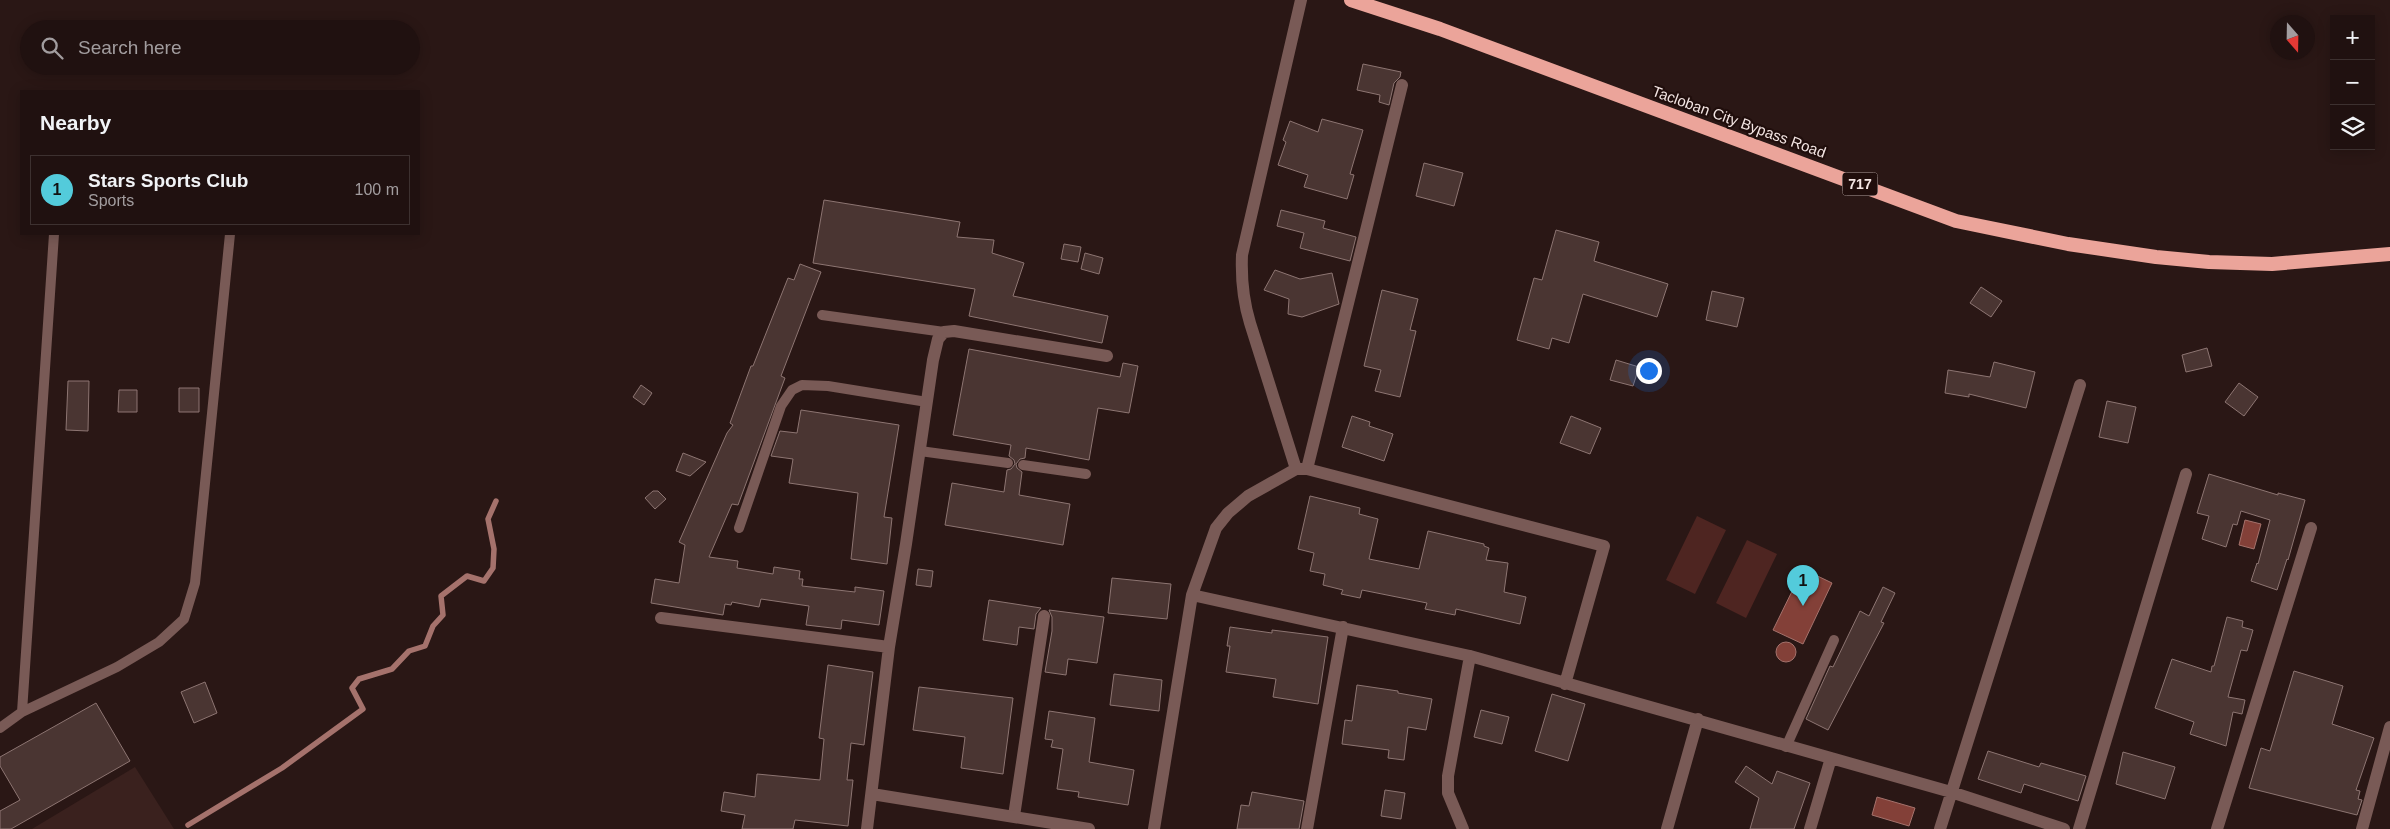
<!DOCTYPE html>
<html lang="en">
<head>
<meta charset="utf-8">
<style>
  body { margin:0; font-family:Arial,sans-serif; background:#281a19; color:#f1f3f6 }
  .controls { position:absolute; right:15px; top:15px; display:grid; overflow:hidden; border-radius:0px; box-shadow:0 2px 12px #0003 }
  .controls button { width:45px; height:45px; display:grid; place-items:center; padding:0; border:0; border-bottom:1px solid #3d3130; background:#201110; color:#f1f3f6; font:25px sans-serif }
  .compass { position:absolute; left:2270px; top:15px; width:45px; height:45px; border-radius:50%; background:#201110; box-shadow:0 2px 12px #0003; rotate:160deg }
  .you { position:absolute; left:1648px; top:370px; width:18px; height:18px; margin:-12px; border:4px solid #fff; border-radius:50%; background:#1a73e8; box-shadow:0 0 0 8px #1a73e833 }
  .badge { display:grid; place-items:center; width:32px; height:32px; border-radius:50%; background:#53cbdb; color:#111; font-size:16px; font-weight:700 }
  .pin { position:absolute; translate:-50% -41px; filter:drop-shadow(0 1px 2px #0008) }
  .pin::after { content:''; position:absolute; top:26px; width:18px; height:15px; background:inherit; clip-path:polygon(0 0,100% 0,50% 100%) }
  .list { margin:0; padding:0; list-style:none }
  h2 { display:flex; justify-content:space-between; align-items:center; height:65px; margin:0; padding:0 20px; font-size:21px }
  h2 small { font-size:16px; font-weight:400; color:#a29d9f }
  .list li { display:grid; grid-template-columns:32px 1fr auto; gap:15px; align-items:center; box-sizing:border-box; height:70px; margin:0 10px 10px; padding:0 10px; border:1px solid #3d3130; border-radius:0px }
  .list b { display:block; font-size:19px; white-space:nowrap }
  .list p { margin:0; font-size:16px; white-space:nowrap; color:#a29d9f }
  .list em { font-size:16px; font-style:normal; color:#a29d9f }
  .icon { flex:none; width:28px; height:28px; fill:none; stroke:currentColor; stroke-width:2; stroke-linecap:round; stroke-linejoin:round }
  .map { position:relative; flex:none; width:2390px; height:829px; overflow:hidden }
  .search { position:absolute; background:#201110; box-shadow:0 2px 12px #0003; left:20px; top:20px; width:400px; height:55px; display:flex; align-items:center; gap:12px; box-sizing:border-box; padding:0 18px; border-radius:28px; color:#a29d9f; font-size:19px }
  .panel { position:absolute; background:#201110; box-shadow:0 2px 12px #0003; left:20px; top:90px; width:400px; height:145px; border-radius:0px }
  .map>svg:first-child { display:block }
  .built { fill:#3a211e }
  .green { fill:#4e2521 }
  .water { fill:#834038; stroke:#a5726c }
  .lines { fill:none; stroke-linecap:round; stroke-linejoin:round }
  .stream { stroke:#a5726c; stroke-width:5.5 }
  .building { fill:#4a3532; stroke:#8d7572 }
  .service { stroke:#795a56; stroke-width:10 }
  .minor { stroke:#795a56; stroke-width:12 }
  .trunk { stroke:#eba49a; stroke-width:14 }
  .labels { text-anchor:middle; stroke-width:4.5; stroke-linejoin:round; paint-order:stroke }
  .shield { fill:#200e0c; stroke:#b4a5a3; stroke-width:1 }
  .shield-label { font-size:14px; font-weight:bold; fill:#f4e6e4 }
  .street-label { font-size:15px; fill:#f4e6e4; stroke:#200e0c }
</style>
</head>
<body>
<div class="map">
<svg width="2390" height="829" viewBox="0 0 2390 829">
  <rect width="100%" height="100%" fill="#2a1715"/>
  <path class="built" d="M135,767L174,829H32Z"/>
  <path class="green" d="M1697,516L1726,530L1695,594L1666,580Z
    M1747,540L1777,554L1746,618L1716,603Z"/>
  <path class="water" d="M2245,520L2261,524L2254,549L2239,545Z
    M1803,569L1832,583L1803,644L1773,630Z
    M1776 652a10 10 0 1 1 20 0a10 10 0 1 1-20 0Z
    M1877,797L1915,808L1909,826L1872,815Z"/>
  <g class="lines">
    <path class="stream" d="M188,825L282,768L363,709L352,688L359,679L392,669L409,651L425,646L433,626L443,615L441,596L467,576L484,581L493,568L494,549L488,519L496,501"/>
  </g>
  <path class="building" d="M1363,64L1401,72L1400,77L1394,83L1389,105L1379,102L1380,95L1357,90Z
    M1322,119L1363,130L1350,174L1354,175L1347,199L1304,187L1308,175L1278,165L1286,142L1283,140L1290,121L1318,132Z
    M1424,163L1463,173L1454,206L1416,196Z
    M824,200L960,222L957,237L994,240L992,253L1024,263L1013,296L1108,316L1102,343L969,316L975,289L813,263Z
    M1281,210L1325,221L1323,228L1356,237L1350,261L1300,248L1304,233L1277,226Z
    M1556,230L1599,242L1594,261L1668,284L1657,317L1583,294L1569,343L1552,338L1549,349L1517,340L1534,278L1542,280Z
    M1064,244L1081,247L1078,262L1061,259Z
    M1085,253L1103,258L1099,274L1081,269Z
    M800,264L821,272L781,376L785,378L738,505L732,504L709,557L738,561L737,568L773,574L774,567L800,571L799,579H803L802,586L855,592V587L884,591L879,625L842,620L841,629L806,625L809,606L761,599L759,607L732,602L731,605L725,604L723,615L651,603L655,579L679,583L685,545L679,542L727,433L733,425L730,423L751,366H753L788,278L794,280Z
    M1275,270L1300,279L1332,273L1339,304L1302,317L1288,314L1289,299L1264,290Z
    M1981,287L2002,301L1991,317L1970,303Z
    M1382,290L1418,299L1410,330L1416,331L1400,397L1375,391L1381,370L1364,366Z
    M1712,291L1744,298L1737,327L1706,320Z
    M2207,348L2212,366L2186,372L2182,355Z
    M969,349L1120,377L1123,363L1138,366L1129,413L1098,408L1089,460L1026,448L1025,458L1020,459L1016,464L1017,468L1022,472L1019,495L1070,504L1063,545L945,525L952,483L1004,492L1007,470L1011,469L1015,464L1014,460L1009,456L1011,445L953,435Z
    M1616,360L1639,367L1633,386L1610,380Z
    M1994,362L2035,372L2026,408L1969,394V397L1945,393L1948,370L1990,377Z
    M68,381H89L88,431L66,430Z
    M2239,383L2258,397L2244,416L2225,402Z
    M641,385L652,393L644,405L633,397Z
    M179,388H199V412H179Z
    M119,390H137V412H118Z
    M2107,401L2136,407L2128,443L2099,437Z
    M801,410L899,425L884,517L892,518L887,564L851,559L858,493L789,483L793,459L771,456L780,431L797,433Z
    M1352,416L1370,422L1369,426L1393,434L1384,461L1342,447Z
    M1571,416L1601,428L1590,454L1560,443Z
    M683,453L706,462L690,476L676,471Z
    M2209,474L2278,495V493L2305,500L2288,560L2287,559L2277,590L2251,581L2257,563L2258,564L2270,520L2241,511L2237,525L2233,524L2226,547L2202,539L2209,516L2197,513Z
    M653,491H658L666,499L655,509L645,498Z
    M1310,496L1360,508L1359,514L1378,519L1369,559L1419,569L1428,531L1484,544V546L1489,548L1486,560L1508,563L1504,592L1526,597L1520,624L1456,609L1455,615L1425,609L1427,603L1362,590L1360,598L1341,594L1343,590L1323,585L1325,574L1310,571L1314,553L1298,549Z
    M918,569L933,571L931,587L916,585Z
    M1112,578L1171,584L1167,619L1108,613Z
    M1883,587L1895,593L1881,622L1884,623L1828,730L1806,719L1830,666L1833,667L1860,611L1869,616Z
    M989,600L1041,608L1036,614L1034,629L1019,627L1017,645L983,640Z
    M1049,610L1104,617L1097,663L1068,659L1066,675L1045,672L1052,631V617Z
    M2227,617L2243,621L2242,627L2253,630L2247,651L2241,650L2228,697L2245,700L2242,714L2233,712L2226,746L2190,734L2194,722L2155,708L2172,659L2211,672L2212,666H2214Z
    M1230,627L1272,633V630L1328,637L1318,704L1273,697L1276,679L1226,672L1230,646H1227Z
    M828,665L873,672L864,745L851,743L847,780H853L848,826L795,820L793,829H742L745,815L721,811L724,792L755,797L757,774L820,780L824,739L819,738Z
    M2294,671L2343,686L2332,724L2374,738L2356,790L2360,791L2358,799L2362,800L2357,815L2249,788L2261,748L2270,751Z
    M1114,674L1162,680L1159,711L1110,705Z
    M205,682L217,713L194,723L181,692Z
    M1357,685L1398,691V693L1432,699L1426,730L1408,727L1404,760L1388,758L1389,750L1342,744L1345,720L1352,721Z
    M919,687L1013,698L1003,774L961,768L965,737L913,730Z
    M1552,694L1585,704L1568,761L1535,751Z
    M96,703L130,761L11,829H0V811L20,800L0,766V757Z
    M1481,710L1509,717L1502,744L1474,737Z
    M1049,711L1095,718L1089,762L1134,770L1128,805L1078,797L1079,792L1057,789L1063,749L1051,747L1053,740L1045,739Z
    M1988,751L2039,767L2041,763L2086,776L2078,801L2024,784L2021,793L1978,779Z
    M2123,752L2175,767L2165,799L2116,784Z
    M1746,766L1772,784L1777,771L1810,783L1794,829H1750L1759,798L1735,782Z
    M1385,790L1405,793L1401,819L1381,816Z
    M1252,792L1304,801L1299,829H1237L1241,805L1249,806Z"/>
  <g class="lines">
    <path class="service" d="M822,315L944,332
      M920,451L1008,463
      M1023,465L1086,474
      M739,528L781,406L792,390L802,385L828,386L927,402
      M22,712L54,234
      M0,728L22,712L117,667L159,642L184,619L195,583L230,234
      M1786,747L1834,640"/>
    <path class="minor" d="M1296,469L1250,323C1243,300 1241,279 1242,255L1301,0
      M1307,469L1402,85
      M1192,595L1216,528L1228,513L1248,496L1296,469H1307L1604,546L1565,684
      M661,618L889,647
      M872,794L1089,829
      M1014,816L1044,616
      M867,829L889,647L906,544L933,360L938,339L944,332L954,331L1107,356
      M1154,829L1192,595L1470,656L1951,792L2064,829
      M1307,829L1343,627
      M1463,829L1448,793V776L1470,656
      M1667,829L1698,719
      M1810,829L1831,758
      M1940,829L2080,385
      M2079,829L2186,474
      M2217,829L2311,528
      M2362,829L2390,727"/>
    <path class="trunk" d="M1351,0L1440,29L1956,221L2068,244L2156,257L2209,262L2272,264L2390,254"/>
  </g>
  <g class="labels">
    <rect class="shield" x="1842.5" y="172.5" width="35" height="23" rx="4"/>
    <g class="shield-label">
      <text x="1860" y="189">717</text>
    </g>
    <g class="street-label">
      <text transform="translate(1739 122) rotate(20)" y="5">Tacloban City Bypass Road</text>
    </g>
  </g>
</svg>
<div class="controls">
<button>+</button>
<button>−</button>
<button><svg class="icon" aria-label="layers" viewBox="0 0 24 24"><path d="M12 4l9 5-9 5-9-5zM3 14l9 5 9-5"/></svg></button>
</div>
<svg class="compass" viewBox="-18 -18 36 36"><path d="M0-13l5 13h-10z" fill="#e53935"/><path d="M0 13l5-13h-10z" fill="#a29d9f"/></svg>
<div class="you"></div>
<div class="pin badge" style="left:1803px;top:606px">1</div>
<div class="search"><svg class="icon" aria-label="search" viewBox="0 0 24 24"><circle cx="10" cy="10" r="6"/><path d="M15 15l6 6"/></svg>Search here</div>
<section class="panel">
<h2>Nearby<small></small></h2>
<ul class="list">
<li><span class="badge">1</span><div><b>Stars Sports Club</b><p>Sports</p></div><em>100 m</em></li>
</ul>
</section>
</div>
</body>
</html>
